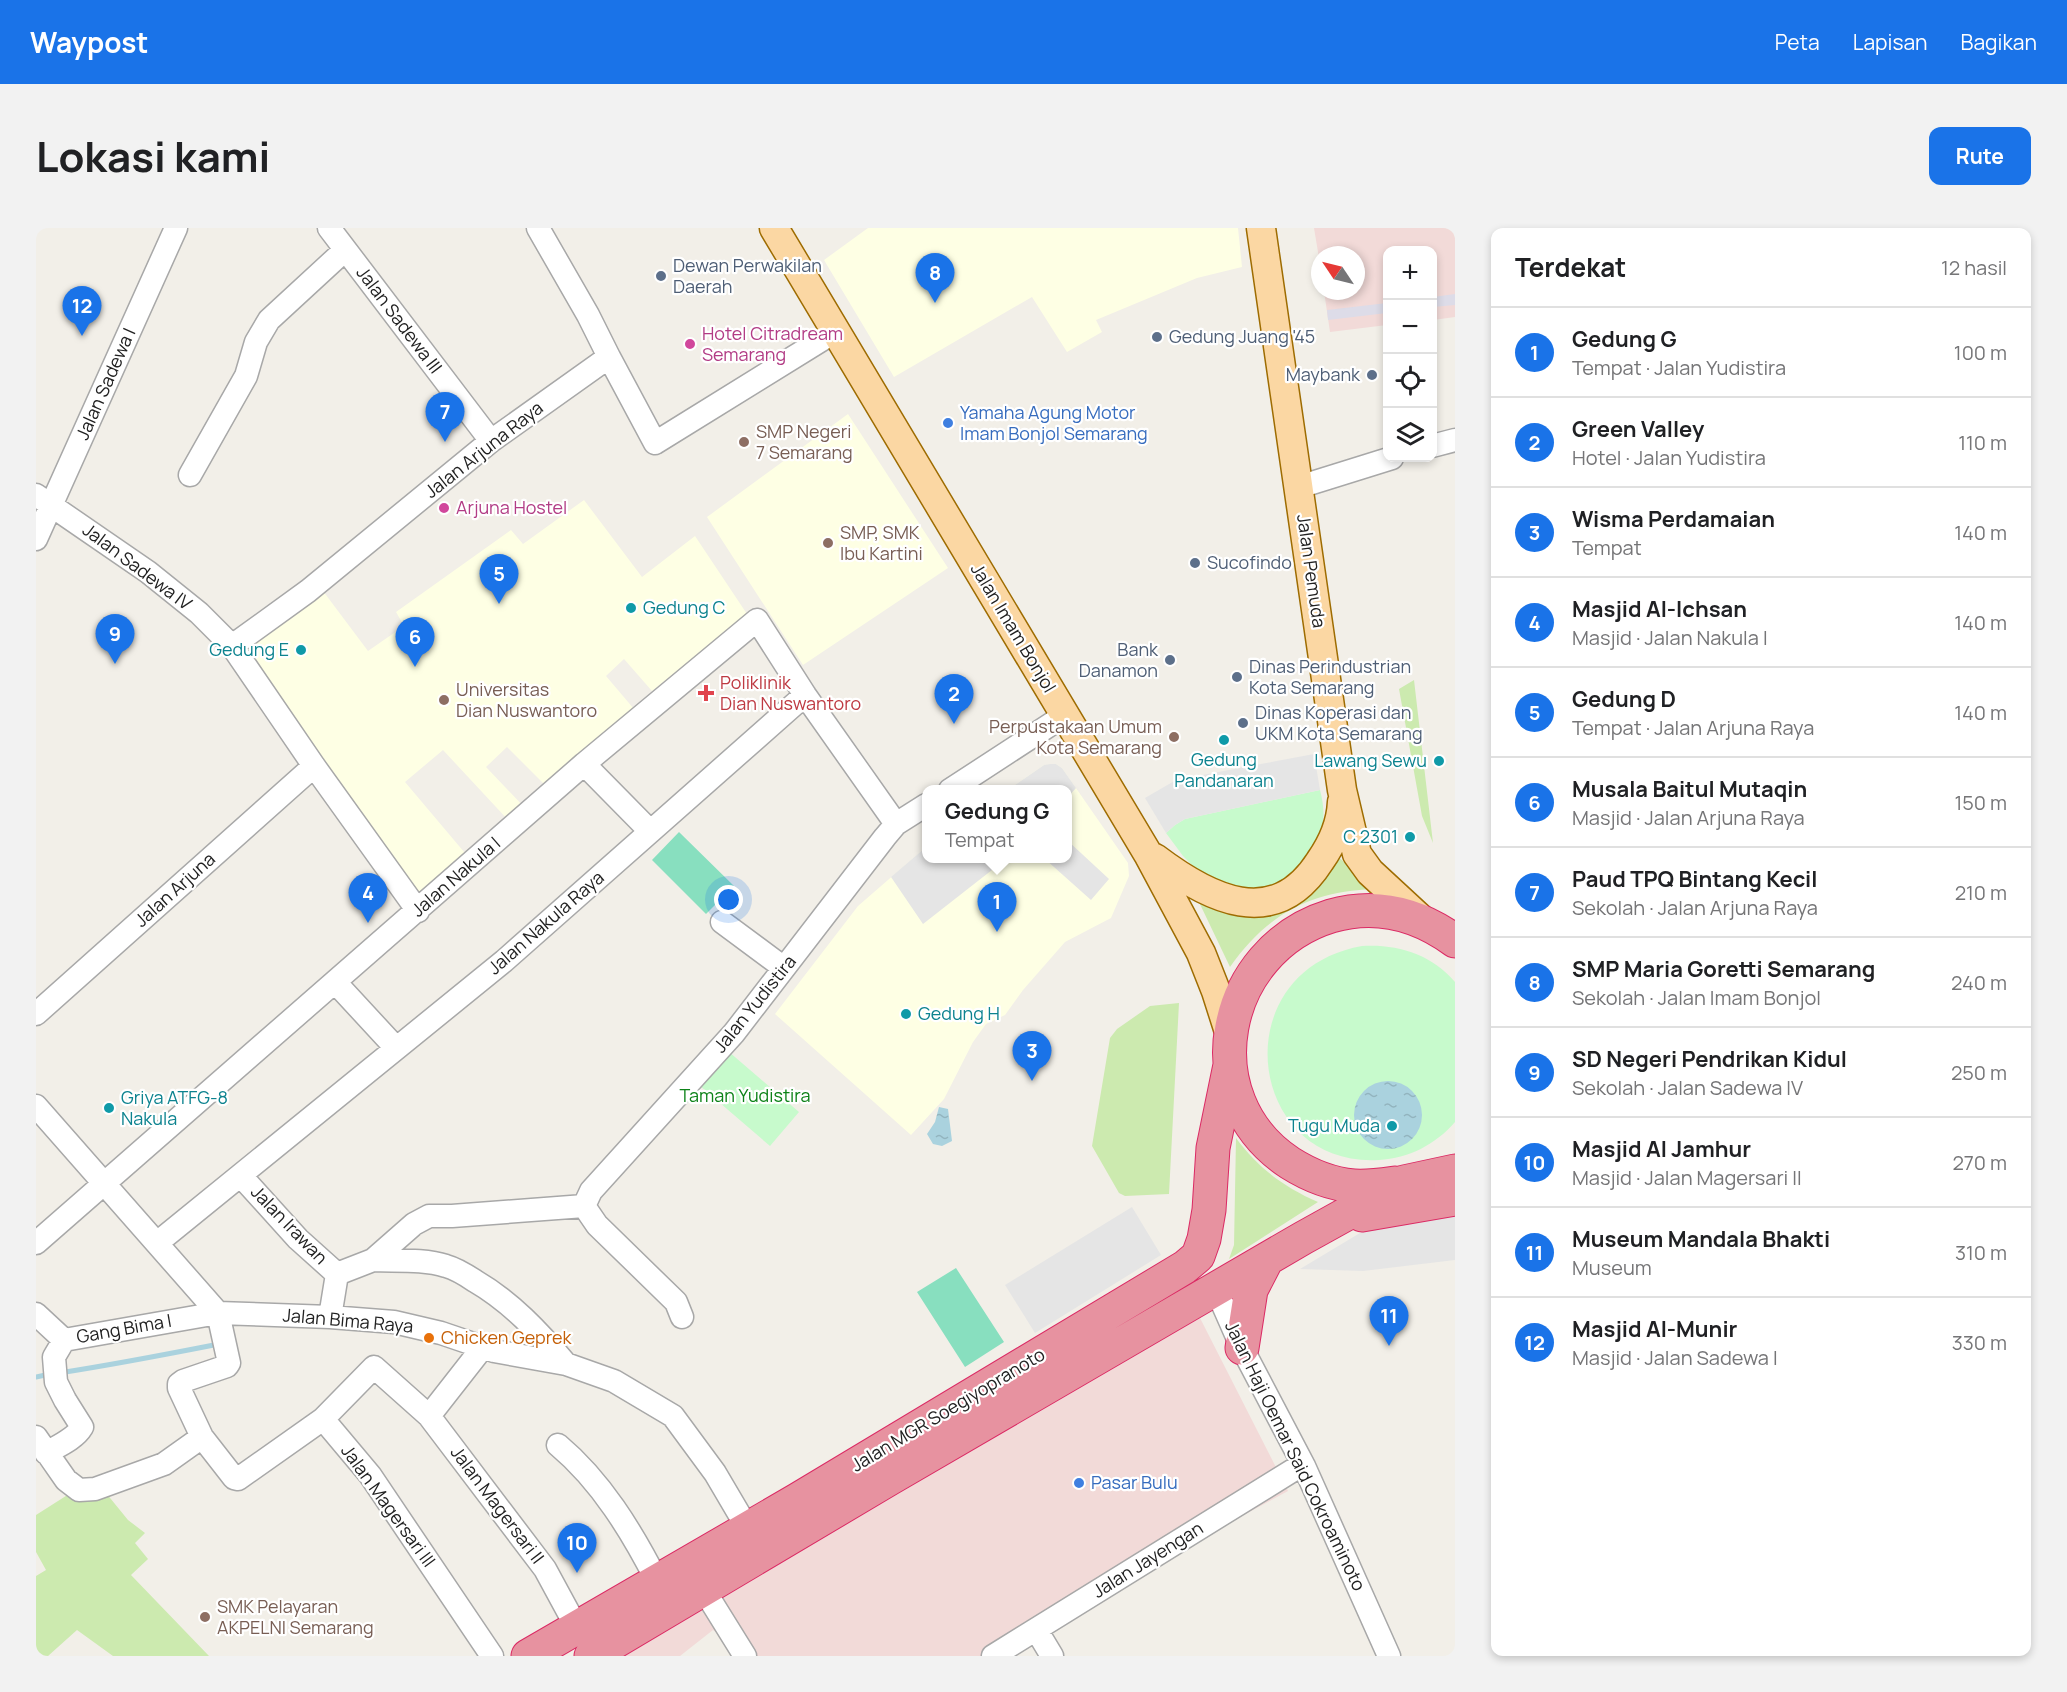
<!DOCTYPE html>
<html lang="id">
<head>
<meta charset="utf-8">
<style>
  body { margin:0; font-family:Manrope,sans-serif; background:#f2f2f2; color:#202124 }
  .controls { position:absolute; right:18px; top:18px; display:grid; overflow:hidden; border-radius:12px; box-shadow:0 3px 9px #0003 }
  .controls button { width:54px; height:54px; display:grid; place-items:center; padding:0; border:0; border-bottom:2px solid #e0e0e0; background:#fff; color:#202124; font:30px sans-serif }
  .compass { position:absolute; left:1275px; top:18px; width:54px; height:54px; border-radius:50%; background:#fff; box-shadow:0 3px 9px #0003; rotate:305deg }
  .you { position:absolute; left:693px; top:672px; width:21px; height:21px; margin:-15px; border:4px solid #fff; border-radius:50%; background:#1a73e8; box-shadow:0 0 0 9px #1a73e833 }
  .badge { display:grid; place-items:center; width:39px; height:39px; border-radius:50%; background:#1a73e8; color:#fff; font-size:20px; font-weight:700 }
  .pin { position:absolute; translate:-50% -50px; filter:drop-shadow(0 2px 3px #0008) }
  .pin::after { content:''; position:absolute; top:32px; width:21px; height:18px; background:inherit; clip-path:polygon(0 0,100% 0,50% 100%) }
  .popup { position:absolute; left:886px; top:557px; width:150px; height:78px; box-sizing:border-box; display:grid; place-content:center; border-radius:12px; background:#fff; filter:drop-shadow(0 2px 4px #0005); font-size:20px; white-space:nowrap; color:#757577 }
  .popup b { font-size:22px; color:#202124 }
  .popup::after { content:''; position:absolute; left:50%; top:100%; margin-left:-12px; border:12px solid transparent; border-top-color:#fff }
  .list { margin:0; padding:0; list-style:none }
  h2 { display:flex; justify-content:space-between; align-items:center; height:78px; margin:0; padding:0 24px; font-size:26px }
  h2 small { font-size:20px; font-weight:400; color:#757577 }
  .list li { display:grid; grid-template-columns:39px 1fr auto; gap:18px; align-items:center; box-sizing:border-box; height:90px; padding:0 24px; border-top:2px solid #e0e0e0 }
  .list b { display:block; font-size:22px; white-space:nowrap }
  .list p { margin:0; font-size:20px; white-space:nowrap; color:#757577 }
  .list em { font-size:20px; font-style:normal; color:#757577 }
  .icon { flex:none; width:33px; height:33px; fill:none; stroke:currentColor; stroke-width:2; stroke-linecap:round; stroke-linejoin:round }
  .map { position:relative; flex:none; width:1419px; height:1428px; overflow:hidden; border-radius:12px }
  header { display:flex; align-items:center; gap:36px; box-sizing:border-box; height:84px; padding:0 30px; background:#1a73e8; color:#fff }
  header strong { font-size:28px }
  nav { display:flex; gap:33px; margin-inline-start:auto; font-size:21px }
  .intro { display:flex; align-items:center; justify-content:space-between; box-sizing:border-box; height:144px; padding:0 36px }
  h1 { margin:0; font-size:42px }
  .button { padding:15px 27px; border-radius:12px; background:#1a73e8; color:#fff; font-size:21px; font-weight:700 }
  main { display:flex; gap:36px; padding:0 36px }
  aside { flex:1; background:#fff; border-radius:12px; box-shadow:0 3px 9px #0003 }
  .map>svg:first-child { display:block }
  .commercial { fill:#f2dad8 }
  .education { fill:#feffe4 }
  .grass { fill:#cceaaf }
  .park { fill:#c7facc }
  .pitch { fill:#88dfbf }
  .parking { fill:#e5e5e5 }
  .plaza { fill:#dddce8 }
  .water { fill:url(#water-ripples) }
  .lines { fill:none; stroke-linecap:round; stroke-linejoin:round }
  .stream { stroke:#aad2de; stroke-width:5 }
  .minor-casing { stroke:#a8a8a8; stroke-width:25 }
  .major-casing { stroke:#9e6c01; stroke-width:31 }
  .highway-casing { stroke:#db2a64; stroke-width:35 }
  .minor { stroke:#fff; stroke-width:22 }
  .major { stroke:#fbd7a3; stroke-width:28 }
  .highway { stroke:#e792a0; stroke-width:33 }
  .service-dot { fill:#5c6f8a; stroke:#fff; stroke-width:2 }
  .hotel-dot { fill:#d1479c; stroke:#fff; stroke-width:2 }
  .shop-dot { fill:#3f7fe0; stroke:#fff; stroke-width:2 }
  .education-dot { fill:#8d6e63; stroke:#fff; stroke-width:2 }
  .culture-dot { fill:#0f9aa8; stroke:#fff; stroke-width:2 }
  .health-dot { fill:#e0444e; stroke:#fff; stroke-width:2 }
  .food-dot { fill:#e8710a; stroke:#fff; stroke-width:2 }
  .labels { text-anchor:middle; stroke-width:4.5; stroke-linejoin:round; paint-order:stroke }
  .service-label { font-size:18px; fill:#4e5e75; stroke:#fff; text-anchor:start }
  .street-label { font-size:18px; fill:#212121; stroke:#fff }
  .hotel-label { font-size:18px; fill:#b23c85; stroke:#fff; text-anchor:start }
  .shop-label { font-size:18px; fill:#366cbe; stroke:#fff; text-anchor:start }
  .education-label { font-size:18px; fill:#785e54; stroke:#fff; text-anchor:start }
  .culture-label { font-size:18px; fill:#0d838f; stroke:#fff; text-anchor:end }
  .health-label { font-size:18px; fill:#be3a42; stroke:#fff; text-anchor:start }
  .park-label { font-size:18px; fill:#0d8218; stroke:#fff }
  .food-label { font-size:18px; fill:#c56008; stroke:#fff; text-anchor:start }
</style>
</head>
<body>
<header>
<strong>Waypost</strong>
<nav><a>Peta</a><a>Lapisan</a><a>Bagikan</a></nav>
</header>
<div class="intro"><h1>Lokasi kami</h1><a class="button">Rute</a></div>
<main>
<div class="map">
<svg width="1419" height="1428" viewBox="0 0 1419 1428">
  <defs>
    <pattern id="water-ripples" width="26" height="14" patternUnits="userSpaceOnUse" patternTransform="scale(1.5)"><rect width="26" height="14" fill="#aad2de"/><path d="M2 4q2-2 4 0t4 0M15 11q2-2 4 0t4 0" fill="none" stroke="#92b4be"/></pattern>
  </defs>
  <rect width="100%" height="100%" fill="#f2efe8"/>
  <path class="commercial" d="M1278,0H1419V89L1397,92L1396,22H1352L1351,97L1294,104L1288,63H1320V27H1284V36Z
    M1164,1090L1252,1263L947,1428H701L690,1411L677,1402L644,1428H571L701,1350Z"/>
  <path class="education" d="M832,0H1202L1206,39L1161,50L1060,92L1066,104L1031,124L996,69L858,149L788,32Z
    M812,186L912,340L767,437L671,289Z
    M548,272L606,349L659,308L711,386L616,463L588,431L570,448L598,481L513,561L471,519L450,539L490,581L473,593L407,522L369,554L434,631L373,685L195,427L287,363L332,423L368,398L360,384L475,302L487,316Z
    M1020,536L1026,540L1092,635L1093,648L1075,690L1029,714L987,762L969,787L950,796L937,814L908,871L875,907L739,786L822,678L890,619V630H1032V562L973,561L1008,537Z"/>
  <path class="grass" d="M1378,452L1397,615L1386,588L1363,461Z
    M1299,626L1339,661C1275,663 1231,686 1194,739L1162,672Z
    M1143,775L1133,966L1089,968L1083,965L1056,918L1074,810L1081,801L1114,778Z
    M1200,910C1222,940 1248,959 1282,974L1193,1031L1198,1017Z
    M70,1265L92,1292L109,1305L99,1315L112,1331L95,1347L173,1428H77L41,1402L12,1428H0V1348L10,1342L0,1324V1287L33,1266Z"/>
  <path class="park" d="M1284,562C1296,607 1275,623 1251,657L1201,665L1161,642L1147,628L1130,605L1139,597L1149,591Z
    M1326,718C1362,716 1395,726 1419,754V894C1399,917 1373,930 1343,932C1210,940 1186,743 1326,718Z
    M685,817L763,884L734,918L656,851Z"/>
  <path class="pitch" d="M643,604L698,658L670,686L616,632Z
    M920,1040L968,1114L929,1139L881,1064Z"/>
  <path class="parking" d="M1278,526L1284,562L1149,591L1139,597L1130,605L1109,570L1140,552Z
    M1014,536H1020L1026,540L1040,560L1032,569V562L973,561L1008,537Z
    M1032,613L1073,651L1055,672L1009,631L1032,630Z
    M890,619V630L970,631L887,696L855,649Z
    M1096,979L1125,1027L999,1105L969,1057Z
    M1419,988V1032L1327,1043L1264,1041L1334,999Z"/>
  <path class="plaza" d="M1419,66V77L1397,79V69Z
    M1351,75V85L1292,92L1291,82Z"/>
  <path class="water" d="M1318 887a34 34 0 1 1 68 0a34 34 0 1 1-68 0Z
    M903,879L912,881L916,913L906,918L897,916L891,906L899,894Z"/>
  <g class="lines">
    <path class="stream" d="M23,1145C75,1137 127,1127 178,1117
      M0,1149L14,1146"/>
    <g class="minor-casing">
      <path id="minor" d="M293,0L455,213
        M502,0L552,87L573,129
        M1396,218L1419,212
        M154,247L210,148L220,114L233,92L309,22
        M1263,259L1356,230
        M0,267L112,344L163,385L196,418
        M0,311L140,0
        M548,536L614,603
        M914,562L1029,487
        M382,683L278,538L196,418L272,363L455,213L573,129L619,215L800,103
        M686,694L748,740
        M299,754L360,820
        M0,786L278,538
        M0,878L182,1085L294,1089L358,1094L405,1105L458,1123L530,1136L578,1153L637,1188L679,1245L712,1301
        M205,948L262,1011L301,1046
        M548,978L555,963L698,805L849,609L860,596L890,577
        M548,978L561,997L640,1074L646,1089
        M0,1015L548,536L721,392L769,467L860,596
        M121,1015L468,733L769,467
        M337,1032C361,1033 388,1031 410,1038C421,1041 430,1047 439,1053C475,1074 503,1104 530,1136
        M301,1046L337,1032L378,996L393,988H416L548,978
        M1180,1061L1206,1120L1268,1238L1353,1428
        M0,1086L28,1112
        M294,1089L301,1046
        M393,1188L447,1119
        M287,1191L334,1247L456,1428
        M0,1209L30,1252L43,1262L59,1261L128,1236L166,1209L198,1250L202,1251L287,1191L338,1139L393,1188L509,1341L541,1400
        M522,1217C565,1253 596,1304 621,1353
        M10,1225C22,1218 39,1211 46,1199L29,1172L20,1154L18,1129L28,1112L182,1085L193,1135L191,1138L147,1153L143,1156V1160L166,1209
        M668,1362L709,1428
        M1001,1403L1016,1428
        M957,1428L1267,1236"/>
    </g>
    <g class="major-casing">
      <path id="major" d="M738,0L1112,626L1165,725L1180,763L1195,810
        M1225,0L1306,562L1321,626L1334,644L1387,693
        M1119,630C1172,670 1238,705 1284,633C1296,616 1305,595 1306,574"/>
    </g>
    <g class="highway-casing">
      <path id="highway" d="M1359,955C1345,957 1332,959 1318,958C1295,956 1273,947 1254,935C1155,870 1184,722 1295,688C1340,675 1382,686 1419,713
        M1326,987L1419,971
        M1206,1120L1215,1062L1231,1031
        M492,1428L761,1272L1149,1039L1162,1028L1168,1011L1173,982L1177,920L1194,837
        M555,1428L853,1251L1267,1010L1368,954L1419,943"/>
    </g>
    <use href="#minor" class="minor"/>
    <use href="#major" class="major"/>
    <use href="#highway" class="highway"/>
  </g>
  <g class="service-dot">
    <circle cx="625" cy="48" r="6"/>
    <circle cx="1121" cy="109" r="6"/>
    <circle cx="1336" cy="147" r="6"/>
    <circle cx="1159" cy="335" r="6"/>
    <circle cx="1134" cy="432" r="6"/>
    <circle cx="1201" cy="449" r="6"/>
    <circle cx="1207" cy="495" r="6"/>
  </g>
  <g class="hotel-dot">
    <circle cx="654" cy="116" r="6"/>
    <circle cx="408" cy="280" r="6"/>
  </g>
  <g class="shop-dot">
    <circle cx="912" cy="195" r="6"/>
    <circle cx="1043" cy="1255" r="6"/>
  </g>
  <g class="education-dot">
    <circle cx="708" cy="214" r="6"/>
    <circle cx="792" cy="315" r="6"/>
    <circle cx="408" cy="472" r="6"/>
    <circle cx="1138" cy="509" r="6"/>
    <circle cx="169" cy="1389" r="6"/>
  </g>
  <g class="culture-dot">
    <circle cx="595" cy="380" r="6"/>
    <circle cx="265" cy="422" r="6"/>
    <circle cx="1188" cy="512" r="6"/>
    <circle cx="1403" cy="533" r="6"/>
    <circle cx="1374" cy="609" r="6"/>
    <circle cx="870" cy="786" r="6"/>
    <circle cx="73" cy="880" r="6"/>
    <circle cx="1356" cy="898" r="6"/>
  </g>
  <path class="health-dot" d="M667 456h6v6h6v6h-6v6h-6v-6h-6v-6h6z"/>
  <circle class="food-dot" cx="393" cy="1110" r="6"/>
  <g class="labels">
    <g class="service-label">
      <text x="637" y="44">Dewan Perwakilan<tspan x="637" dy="21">Daerah</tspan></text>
      <text x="1133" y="115">Gedung Juang '45</text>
      <text x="1324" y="153" text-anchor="end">Maybank</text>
      <text x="1171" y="341">Sucofindo</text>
      <text x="1122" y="428" text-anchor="end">Bank<tspan x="1122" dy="21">Danamon</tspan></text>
      <text x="1213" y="445">Dinas Perindustrian<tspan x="1213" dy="21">Kota Semarang</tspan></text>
      <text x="1219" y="491">Dinas Koperasi dan<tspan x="1219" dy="21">UKM Kota Semarang</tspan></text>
    </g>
    <g class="street-label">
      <text transform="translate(363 92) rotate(53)" y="6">Jalan Sadewa III</text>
      <text transform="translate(70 156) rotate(-66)" y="6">Jalan Sadewa I</text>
      <text transform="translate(448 222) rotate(-38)" y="6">Jalan Arjuna Raya</text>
      <text transform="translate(101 339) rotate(37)" y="6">Jalan Sadewa IV</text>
      <text transform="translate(1275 343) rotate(82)" y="6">Jalan Pemuda</text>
      <text transform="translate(977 400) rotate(59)" y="6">Jalan Imam Bonjol</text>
      <text transform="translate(420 649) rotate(-41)" y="6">Jalan Nakula I</text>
      <text transform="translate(139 662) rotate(-42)" y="6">Jalan Arjuna</text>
      <text transform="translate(510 695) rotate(-41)" y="6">Jalan Nakula Raya</text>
      <text transform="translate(719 776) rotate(-51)" y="6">Jalan Yudistira</text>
      <text transform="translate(253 997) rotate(46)" y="6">Jalan Irawan</text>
      <text transform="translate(312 1093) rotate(5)" y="6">Jalan Bima Raya</text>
      <text transform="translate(88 1101) rotate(-10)" y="6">Gang Bima I</text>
      <text transform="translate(912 1182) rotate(-31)" y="6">Jalan MGR Soegiyopranoto</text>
      <text transform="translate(1259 1228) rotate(64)" y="6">Jalan Haji Oemar Said Cokroaminoto</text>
      <text transform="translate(461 1277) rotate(53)" y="6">Jalan Magersari II</text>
      <text transform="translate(352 1278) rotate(54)" y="6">Jalan Magersari III</text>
      <text transform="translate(1112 1332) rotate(-32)" y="6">Jalan Jayengan</text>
    </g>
    <g class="hotel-label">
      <text x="666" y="112">Hotel Citradream<tspan x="666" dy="21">Semarang</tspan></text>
      <text x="420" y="286">Arjuna Hostel</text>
    </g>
    <g class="shop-label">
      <text x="924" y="191">Yamaha Agung Motor<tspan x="924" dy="21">Imam Bonjol Semarang</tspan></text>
      <text x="1055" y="1261">Pasar Bulu</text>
    </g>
    <g class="education-label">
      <text x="720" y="210">SMP Negeri<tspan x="720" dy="21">7 Semarang</tspan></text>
      <text x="804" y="311">SMP, SMK<tspan x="804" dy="21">Ibu Kartini</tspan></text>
      <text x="420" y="468">Universitas<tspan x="420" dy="21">Dian Nuswantoro</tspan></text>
      <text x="1126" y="505" text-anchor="end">Perpustakaan Umum<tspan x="1126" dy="21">Kota Semarang</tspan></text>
      <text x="181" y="1385">SMK Pelayaran<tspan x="181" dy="21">AKPELNI Semarang</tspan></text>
    </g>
    <g class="culture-label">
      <text x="607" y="386" text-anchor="start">Gedung C</text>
      <text x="253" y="428">Gedung E</text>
      <text x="1188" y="538" text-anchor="middle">Gedung<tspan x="1188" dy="21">Pandanaran</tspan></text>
      <text x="1391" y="539">Lawang Sewu</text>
      <text x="1362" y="615">C 2301</text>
      <text x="882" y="792" text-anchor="start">Gedung H</text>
      <text x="85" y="876" text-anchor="start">Griya ATFG-8<tspan x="85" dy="21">Nakula</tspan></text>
      <text x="1344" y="904">Tugu Muda</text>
    </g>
    <g class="health-label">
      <text x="684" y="461">Poliklinik<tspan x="684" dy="21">Dian Nuswantoro</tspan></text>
    </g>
    <g class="park-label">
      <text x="709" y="874">Taman Yudistira</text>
    </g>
    <g class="food-label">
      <text x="405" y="1116">Chicken Geprek</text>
    </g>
  </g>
</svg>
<div class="controls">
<button>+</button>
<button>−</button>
<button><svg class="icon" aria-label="locate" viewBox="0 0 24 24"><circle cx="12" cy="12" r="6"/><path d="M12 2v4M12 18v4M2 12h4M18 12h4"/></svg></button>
<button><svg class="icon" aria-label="layers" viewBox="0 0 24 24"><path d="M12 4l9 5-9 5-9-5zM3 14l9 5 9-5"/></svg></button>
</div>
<svg class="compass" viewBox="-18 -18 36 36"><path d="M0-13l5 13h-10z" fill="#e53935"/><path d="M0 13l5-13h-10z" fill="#757577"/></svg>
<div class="you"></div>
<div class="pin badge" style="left:961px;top:704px">1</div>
<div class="popup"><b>Gedung G</b>Tempat</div>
<div class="pin badge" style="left:918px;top:496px">2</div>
<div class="pin badge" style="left:996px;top:853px">3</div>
<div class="pin badge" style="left:332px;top:695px">4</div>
<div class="pin badge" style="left:463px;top:376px">5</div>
<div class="pin badge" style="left:379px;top:439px">6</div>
<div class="pin badge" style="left:409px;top:214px">7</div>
<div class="pin badge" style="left:899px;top:75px">8</div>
<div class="pin badge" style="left:79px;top:436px">9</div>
<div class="pin badge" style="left:541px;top:1345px">10</div>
<div class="pin badge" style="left:1353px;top:1118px">11</div>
<div class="pin badge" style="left:46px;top:108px">12</div>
</div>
<aside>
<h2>Terdekat<small>12 hasil</small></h2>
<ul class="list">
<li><span class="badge">1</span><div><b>Gedung G</b><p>Tempat · Jalan Yudistira</p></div><em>100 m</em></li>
<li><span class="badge">2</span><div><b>Green Valley</b><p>Hotel · Jalan Yudistira</p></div><em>110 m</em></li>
<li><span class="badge">3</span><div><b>Wisma Perdamaian</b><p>Tempat</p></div><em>140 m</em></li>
<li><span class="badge">4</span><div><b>Masjid Al-Ichsan</b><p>Masjid · Jalan Nakula I</p></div><em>140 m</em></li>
<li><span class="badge">5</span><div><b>Gedung D</b><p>Tempat · Jalan Arjuna Raya</p></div><em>140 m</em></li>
<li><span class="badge">6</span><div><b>Musala Baitul Mutaqin</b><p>Masjid · Jalan Arjuna Raya</p></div><em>150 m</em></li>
<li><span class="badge">7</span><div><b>Paud TPQ Bintang Kecil</b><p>Sekolah · Jalan Arjuna Raya</p></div><em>210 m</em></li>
<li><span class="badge">8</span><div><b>SMP Maria Goretti Semarang</b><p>Sekolah · Jalan Imam Bonjol</p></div><em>240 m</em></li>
<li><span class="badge">9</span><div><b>SD Negeri Pendrikan Kidul</b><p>Sekolah · Jalan Sadewa IV</p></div><em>250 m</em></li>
<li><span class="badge">10</span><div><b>Masjid Al Jamhur</b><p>Masjid · Jalan Magersari II</p></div><em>270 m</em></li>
<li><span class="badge">11</span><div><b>Museum Mandala Bhakti</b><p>Museum</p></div><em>310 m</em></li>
<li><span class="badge">12</span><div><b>Masjid Al-Munir</b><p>Masjid · Jalan Sadewa I</p></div><em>330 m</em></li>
</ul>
</aside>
</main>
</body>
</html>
